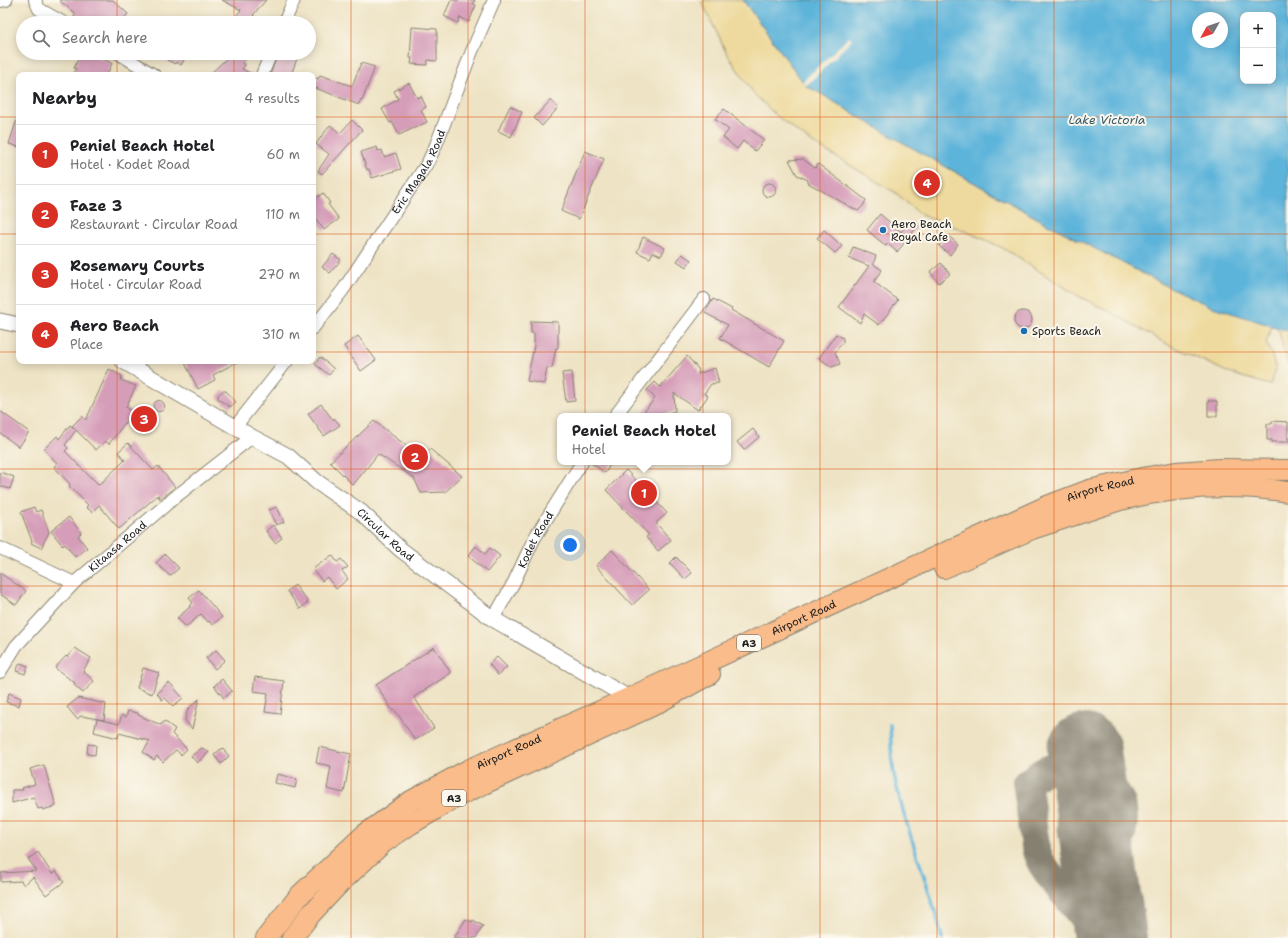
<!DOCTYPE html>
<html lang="en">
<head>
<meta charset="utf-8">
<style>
  body { margin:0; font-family:"Shantell Sans",sans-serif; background:#f6f6f6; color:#202124 }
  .controls { position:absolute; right:12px; top:12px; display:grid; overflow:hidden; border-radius:8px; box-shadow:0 2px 10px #0003 }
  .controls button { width:36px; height:36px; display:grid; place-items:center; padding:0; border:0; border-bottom:1px solid #e0e0e0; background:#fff; color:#202124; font:20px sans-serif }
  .compass { position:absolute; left:1192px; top:12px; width:36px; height:36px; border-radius:50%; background:#fff; box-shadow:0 2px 10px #0003; rotate:230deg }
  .you { position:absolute; left:570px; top:545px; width:14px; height:14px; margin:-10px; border:3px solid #fff; border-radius:50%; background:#1a73e8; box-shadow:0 0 0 6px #1a73e833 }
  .badge { display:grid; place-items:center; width:26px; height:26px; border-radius:50%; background:#d93025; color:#fff; font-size:13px; font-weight:700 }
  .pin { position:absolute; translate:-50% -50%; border:2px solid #fff; box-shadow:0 1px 4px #0006 }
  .popup { position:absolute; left:557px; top:413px; width:174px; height:52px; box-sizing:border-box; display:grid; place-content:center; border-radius:8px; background:#fff; filter:drop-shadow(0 1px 3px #0005); font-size:13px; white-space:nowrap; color:#757577 }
  .popup b { font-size:15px; color:#202124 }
  .popup::after { content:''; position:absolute; left:50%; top:100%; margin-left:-8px; border:8px solid transparent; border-top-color:#fff }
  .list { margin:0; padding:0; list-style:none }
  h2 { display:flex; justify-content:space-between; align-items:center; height:52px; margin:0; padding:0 16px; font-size:17px }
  h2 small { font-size:13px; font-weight:400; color:#757577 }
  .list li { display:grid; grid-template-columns:26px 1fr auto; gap:12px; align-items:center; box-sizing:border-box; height:60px; padding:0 16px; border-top:1px solid #e0e0e0 }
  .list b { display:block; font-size:15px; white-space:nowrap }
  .list p { margin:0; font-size:13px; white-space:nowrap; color:#757577 }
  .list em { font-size:13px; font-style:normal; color:#757577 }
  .icon { flex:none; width:22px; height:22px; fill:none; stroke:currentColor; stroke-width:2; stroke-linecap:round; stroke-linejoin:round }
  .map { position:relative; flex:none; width:1288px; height:938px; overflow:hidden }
  .search { position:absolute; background:#fff; box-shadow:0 2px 10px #0003; left:16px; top:16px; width:300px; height:44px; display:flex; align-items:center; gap:10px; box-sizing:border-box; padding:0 14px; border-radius:22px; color:#757577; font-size:15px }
  .panel { position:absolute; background:#fff; box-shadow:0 2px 10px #0003; left:16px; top:72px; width:300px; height:292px; border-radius:8px }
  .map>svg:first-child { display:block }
  .sand { fill:#eeda9e; stroke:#857b5d }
  .water { fill:#5db4da; stroke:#3c687b; fill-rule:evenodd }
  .pier { fill:#eee3c4 }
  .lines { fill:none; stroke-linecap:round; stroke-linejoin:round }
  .stream { stroke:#5db4da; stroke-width:3.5 }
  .taxiway { stroke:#858070; stroke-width:29 }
  .runway { stroke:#858070; stroke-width:74 }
  .building { fill:#d69db9 }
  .minor-casing { stroke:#858070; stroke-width:14 }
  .tertiary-casing { stroke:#858070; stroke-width:17 }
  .trunk-casing { stroke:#858070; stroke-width:22 }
  .minor { stroke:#fff; stroke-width:12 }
  .tertiary { stroke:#fff; stroke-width:15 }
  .trunk { stroke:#f9bc8a; stroke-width:20 }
  .grid { fill:none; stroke:#de560d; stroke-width:1; stroke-opacity:0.55 }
  .poi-dot { fill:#1f6fb2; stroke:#fbf7ec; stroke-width:1.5 }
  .labels { text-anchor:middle; stroke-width:4; stroke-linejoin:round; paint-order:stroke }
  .shield { fill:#fbf7ec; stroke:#5f5e5a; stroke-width:1 }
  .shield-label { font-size:10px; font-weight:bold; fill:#1c1c1c }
  .street-label { font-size:11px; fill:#1c1c1c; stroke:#fbf7ec }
  .poi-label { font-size:11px; fill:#1c1c1c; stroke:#fbf7ec; text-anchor:start }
  .water-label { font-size:12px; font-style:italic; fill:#365968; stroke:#fbf7ec }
</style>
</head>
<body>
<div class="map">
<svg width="1288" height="938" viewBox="0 0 1288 938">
  <rect width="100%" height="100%" fill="#fbf7ec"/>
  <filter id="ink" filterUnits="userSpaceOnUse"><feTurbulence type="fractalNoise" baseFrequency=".025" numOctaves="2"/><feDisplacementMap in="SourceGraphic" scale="8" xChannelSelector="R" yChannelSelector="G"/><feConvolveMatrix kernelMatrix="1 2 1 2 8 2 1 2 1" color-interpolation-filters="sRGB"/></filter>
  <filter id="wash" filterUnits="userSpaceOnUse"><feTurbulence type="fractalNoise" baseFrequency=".012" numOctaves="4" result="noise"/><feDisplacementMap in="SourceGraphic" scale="16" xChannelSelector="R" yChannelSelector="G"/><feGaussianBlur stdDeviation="0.9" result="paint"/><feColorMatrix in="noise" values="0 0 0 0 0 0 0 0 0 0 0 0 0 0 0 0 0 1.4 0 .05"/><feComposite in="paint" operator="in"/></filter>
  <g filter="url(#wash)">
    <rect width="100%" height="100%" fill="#eee3c4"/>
    <path class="sand" d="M704,0H743L806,86L818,92L886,133L1044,222L1161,283L1210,306L1272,325L1266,343L1271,353L1276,370L1270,385L1229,373L1163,342L1107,310L1080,297L1001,247L963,230L921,215L896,193L808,140L778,117L754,94L727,54L702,2Z
      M1278,327L1288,331V366Z"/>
    <path class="water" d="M743,0H1288V331L1210,306L1161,283L1044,222L886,133L818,92L806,86ZM1243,15H1273V81H1243ZM1198,18H1222V42H1198Z"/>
    <path class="pier" d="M849,37L852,40L806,86L802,82Z"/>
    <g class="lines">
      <path class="stream" d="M890,724C891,742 891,762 895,779C906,833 930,884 942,938"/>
      <path class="taxiway" d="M1097,938C1085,917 1068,900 1053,880C1046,870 1039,862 1036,850L1027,784C1033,779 1040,772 1047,770C1056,766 1069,764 1078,766C1094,769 1113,785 1120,800C1124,808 1124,822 1122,831C1121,844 1108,859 1101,871"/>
      <path class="runway" d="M1084,751L1110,938"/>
    </g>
    <g id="blocks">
      <path class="building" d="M59,0H113L128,14L120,23H71V21L76,14Z
        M222,0H266L253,15L256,18L252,23H230L241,10Z
        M451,0H475L473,4L476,5L469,22L460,17L458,23L444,16Z
        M412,27L437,29V61L428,60L427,65L411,64L412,58H410Z
        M81,53H89L112,63L107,75H73L76,69L74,68Z
        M160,53H188L181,65L176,62L175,64L167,60L169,58Z
        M222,53H251L242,63L245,65L242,69L253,75H209L227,58Z
        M278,53H299L291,75H270Z
        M361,63L375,67L362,101L361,100L359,105L313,87V77L318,79L320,75L352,86Z
        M409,83L417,98L421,96L426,107L421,110L427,122L399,135L392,122L390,123L382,109L398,99L394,91Z
        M551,100L558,108L542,126L534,118Z
        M510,106L522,112L511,137L498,131Z
        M724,109L764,140L755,151L743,141L737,149L723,137L729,130L715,119Z
        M17,119H19V147L9,144Z
        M352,120L362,130L322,174L318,171L329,154L316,144L330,125L340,133Z
        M377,147L378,151L382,150L384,157L396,153L401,169L372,178L369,169L367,170L361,152Z
        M585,151L604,159L579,219L561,211Z
        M803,159L815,168L818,164L866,200L863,206L858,211L808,183V180L797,175L789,160Z
        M762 190a7 7 0 1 1 14 0a7 7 0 1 1-14 0Z
        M323,193L330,203L328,204L339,219L324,230L313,215V200Z
        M880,214L901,232L910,221L917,227L897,252L888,244L886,246L867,230Z
        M824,230L842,246L835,253L817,238Z
        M947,235L958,244L950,255L939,246Z
        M643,237L665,248L661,256L653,252L650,258L637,252Z
        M853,247L876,256L873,264L882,270L874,282L898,300L879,325L864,314L860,323L839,307L869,266L849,258Z
        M333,254L341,260L330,273L322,267Z
        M682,254L691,260L686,267L677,261Z
        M941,263L950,274L939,283L930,272Z
        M713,299L732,309L731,310L784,341L769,367L720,338L728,325L705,313Z
        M1014 320a9 9 0 1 1 18 0a9 9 0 1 1-18 0Z
        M531,321L558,322V348H556L552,368H547L544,384L527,381L534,346V333H531Z
        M836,334L843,338V342L835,352L840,364L832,367L819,358Z
        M358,336L376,360L361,371L344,346Z
        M687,356L699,370L698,374L715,368L719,383L711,384L704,394L708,396L698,410L674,393L675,411L661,416H649L644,412L655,398L647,390L655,382L660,387Z
        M320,357L334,369L329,375L315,364Z
        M184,361H239L213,375L215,380L198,389Z
        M109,369L122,376L121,380L136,386L126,407L133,412L109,444L105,441L96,450L76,430L65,445L68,448L65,451L91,478V477L99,485L125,460L118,452L128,443L153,470L158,466L175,487L160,499L158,495L119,529L99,505L92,512L86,507L88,505L69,486L70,484L54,467L57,463L44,449L57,436L59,439L70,425L75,429L72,426L82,416L86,420Z
        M572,372L575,401L566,402L562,373Z
        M223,391H226L236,402L230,407L218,399V395Z
        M153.5 406a5.5 5.5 0 1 1 11 0a5.5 5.5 0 1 1-11 0Z
        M1208,401H1217V416H1208Z
        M321,404L333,420L334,418L340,425L324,436L308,414Z
        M0,411L29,432L19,447L0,433Z
        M374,421L421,457L430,449L462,476L445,492L421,493L414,478L378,454L353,485L330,462Z
        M1272,421L1288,422V442H1272V440H1267V424H1272Z
        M753,429L759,437L744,450L737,442Z
        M590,462H612L605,473Z
        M626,470L667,513L656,523L671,540L658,551L646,537L649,535L606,490Z
        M0,472L14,477L10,489L0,486Z
        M34,507L36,512L41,510L49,532L41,548L31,543L32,541L21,512Z
        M277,507L284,522L276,525L269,510Z
        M69,517L81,533L78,536L87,548L75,557L65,544L63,546L51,531Z
        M273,525L282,538L275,543L266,531Z
        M476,546L485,554L490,548L500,556L487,572L468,556Z
        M612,550L649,590L632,605L596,566Z
        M165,554L179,568L170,576L156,563Z
        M332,555L337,562L341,559L348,567L342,571L348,579L336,589L327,577L322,581L313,569Z
        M676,557L692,573L685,579L670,563Z
        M0,573L26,591L16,605L0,594Z
        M295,585L308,602L300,609L287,591Z
        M199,590L222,617L212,625L209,621L208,622L201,614L186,627L177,618L190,607L189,606L193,603L189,598Z
        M434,647L451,673L414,697L434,728L415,740L395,710L393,711L376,685Z
        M75,648L91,658L83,671L94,681L83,693L74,685L75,683L55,668L66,656L67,657Z
        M216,650L225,660L215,669L206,658Z
        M497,657L507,667L498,675L489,664Z
        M20,663L28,666L25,674L16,671Z
        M143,668L159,673L152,694L137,688Z
        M255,677L284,681L280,714L265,712L268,693L253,691Z
        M222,679L232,691L224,698L214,686Z
        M169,682L183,698L173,706L165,698L162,700L157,693Z
        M9,693L21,698L19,706L6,702Z
        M78,698L106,704L104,720L81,716L77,719L67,707Z
        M199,699L192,729L185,720L188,709Z
        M128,711L138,713V715L161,725L164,721L175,729L172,734L187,749L181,755L176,750L163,762L157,756L154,760L143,752L150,741L119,733L118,738L94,732L97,719L119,724L122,715L126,717Z
        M88,744L96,745L95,755L87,754Z
        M319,747L351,754L344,793L327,789L331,766L316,763Z
        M202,748L209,752L197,763L191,756Z
        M222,748L229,756L221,764L214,755Z
        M44,765L56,806L43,810L42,808L38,809L34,797L12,803V790H23L22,788L35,784L30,769Z
        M277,774L297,779L295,788L275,783Z
        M38,852L52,874L56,871L64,882L46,895L33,877L24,885L21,881L1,882V873L37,871L28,859Z
        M466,919L472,922L473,920L483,926L476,938H454Z"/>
    </g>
  </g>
  <g filter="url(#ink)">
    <use href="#blocks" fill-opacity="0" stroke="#858070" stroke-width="1"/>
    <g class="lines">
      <g class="minor-casing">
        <g id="minor">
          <path d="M35,0L39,9L64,23"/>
          <path d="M0,1L6,0"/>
          <path d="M284,23L294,0"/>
          <path d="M118,53L154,75"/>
          <path d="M262,75L271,53"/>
          <path id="s1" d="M313,328L343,290L428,162L436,145L472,51L494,0"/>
          <path d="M615,416L704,299"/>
          <path d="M235,427L287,361"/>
          <path d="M0,548L74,583"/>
          <path id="s2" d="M493,619L514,582L534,539L582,462"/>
          <path id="s3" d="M0,672L16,646L74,583L174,498L252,437"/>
        </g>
      </g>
      <g class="tertiary-casing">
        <g id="tertiary">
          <path d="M0,321L19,325"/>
          <path id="s4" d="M123,361L252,437L288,456L317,482L361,512L400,549L493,619L629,698L637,702"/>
        </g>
      </g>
      <g class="trunk-casing">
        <g id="trunk">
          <path d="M944,568L1032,529L1120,500C1175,487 1233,483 1288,492"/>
          <path id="s5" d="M266,938L300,895L364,835L411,801L468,770L629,698L970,541L1047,506L1089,490L1137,479L1176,472L1220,469L1288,470"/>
          <path d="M292,938L310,915L339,884L383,843L411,824L460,795L650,707L710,674"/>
        </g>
      </g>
      <use href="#minor" class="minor"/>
      <use href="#tertiary" class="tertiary"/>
      <use href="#trunk" class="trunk"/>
    </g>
  </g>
  <path class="grid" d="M117,0V23M234,0V23M351,0V938M468,0V938M585,0V938M703,0V938M820,0V938M937,0V938M1054,0V938M1171,0V938M117,53V75M234,53V75M0,117H19M313,117H1288M0,234H19M313,234H1288M0,352H19M313,352H1288M117,361V938M234,361V938M0,469H1288M0,586H1288M0,704H1288M0,821H1288"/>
  <g class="poi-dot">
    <circle cx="883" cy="230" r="4"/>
    <circle cx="1024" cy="331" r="4"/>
  </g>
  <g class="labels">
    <g class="shield">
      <rect x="737" y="635" width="24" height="16" rx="3"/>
      <rect x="442" y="790" width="24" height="16" rx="3"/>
    </g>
    <g class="shield-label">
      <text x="749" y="647">A3</text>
      <text x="454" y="802">A3</text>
    </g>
    <g class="street-label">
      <text dy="4" stroke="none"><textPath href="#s1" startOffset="189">Eric Magala Road</textPath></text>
      <text dy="4" stroke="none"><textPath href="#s5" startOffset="958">Airport Road</textPath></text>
      <text dy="4" stroke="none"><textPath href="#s4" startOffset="316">Circular Road</textPath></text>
      <text dy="4" stroke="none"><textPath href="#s2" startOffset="90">Kodet Road</textPath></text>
      <text dy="4" stroke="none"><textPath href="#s3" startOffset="173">Kitaasa Road</textPath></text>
      <text dy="4" stroke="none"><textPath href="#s5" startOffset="634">Airport Road</textPath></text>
      <text dy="4" stroke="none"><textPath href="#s5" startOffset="310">Airport Road</textPath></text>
    </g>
    <g class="poi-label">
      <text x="891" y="228">Aero Beach<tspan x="891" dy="13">Royal Cafe</tspan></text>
      <text x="1032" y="335">Sports Beach</text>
    </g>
    <g class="water-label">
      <text x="1107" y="124">Lake Victoria</text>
    </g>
  </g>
</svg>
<div class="controls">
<button>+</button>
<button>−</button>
</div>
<svg class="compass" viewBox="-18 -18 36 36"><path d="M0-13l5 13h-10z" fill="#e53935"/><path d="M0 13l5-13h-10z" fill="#757577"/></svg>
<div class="you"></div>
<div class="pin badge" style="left:644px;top:493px">1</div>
<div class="popup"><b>Peniel Beach Hotel</b>Hotel</div>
<div class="pin badge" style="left:415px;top:457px">2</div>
<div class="pin badge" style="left:144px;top:419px">3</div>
<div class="pin badge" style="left:927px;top:183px">4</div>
<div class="search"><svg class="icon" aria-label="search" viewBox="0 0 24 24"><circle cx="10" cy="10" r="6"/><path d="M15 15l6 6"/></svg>Search here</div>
<section class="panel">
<h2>Nearby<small>4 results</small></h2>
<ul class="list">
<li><span class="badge">1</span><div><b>Peniel Beach Hotel</b><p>Hotel · Kodet Road</p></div><em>60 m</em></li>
<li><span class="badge">2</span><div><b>Faze 3</b><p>Restaurant · Circular Road</p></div><em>110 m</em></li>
<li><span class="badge">3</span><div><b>Rosemary Courts</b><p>Hotel · Circular Road</p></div><em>270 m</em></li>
<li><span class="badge">4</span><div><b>Aero Beach</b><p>Place</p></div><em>310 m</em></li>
</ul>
</section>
</div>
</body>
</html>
